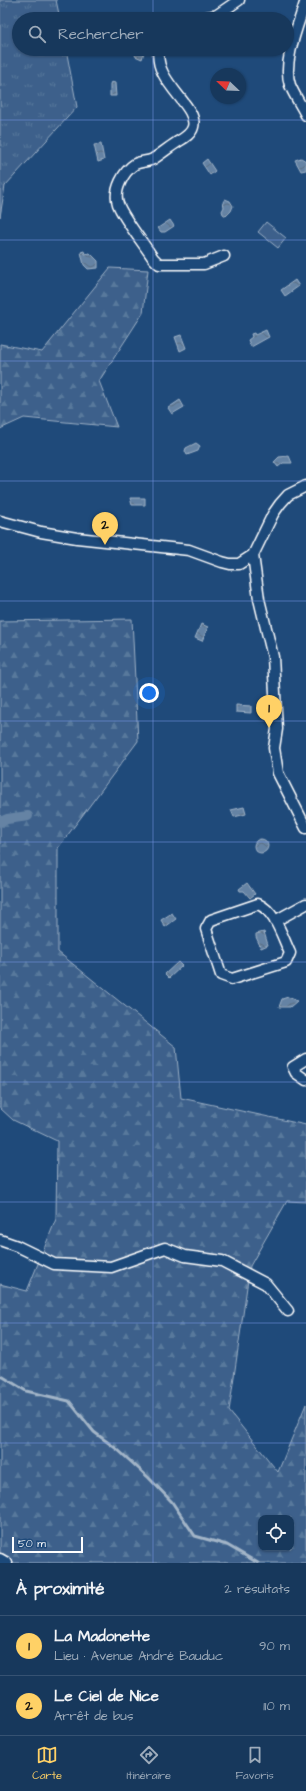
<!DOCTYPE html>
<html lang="fr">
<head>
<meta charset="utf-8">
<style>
  body { margin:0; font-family:"Architects Daughter",sans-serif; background:#203f62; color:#f1f3f6 }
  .controls { position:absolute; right:12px; bottom:12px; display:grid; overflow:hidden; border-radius:8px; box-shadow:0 1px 3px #0004 }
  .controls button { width:36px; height:36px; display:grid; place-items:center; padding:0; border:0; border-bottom:1px solid #365272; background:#17385c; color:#f1f3f6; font:20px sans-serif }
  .compass { position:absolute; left:210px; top:68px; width:36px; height:36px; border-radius:50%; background:#17385c; box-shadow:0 1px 3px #0004; rotate:293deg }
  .scale { position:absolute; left:12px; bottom:10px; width:71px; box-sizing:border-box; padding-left:4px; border:2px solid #fff; border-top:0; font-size:11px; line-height:14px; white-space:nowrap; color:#fff; -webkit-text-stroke:3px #1f4a7a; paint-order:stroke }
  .you { position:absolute; left:149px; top:693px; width:14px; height:14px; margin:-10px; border:3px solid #fff; border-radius:50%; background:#1a73e8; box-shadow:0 0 0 6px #1a73e833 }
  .badge { display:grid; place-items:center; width:26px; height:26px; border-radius:50%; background:#ffd166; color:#111; font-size:13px; font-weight:700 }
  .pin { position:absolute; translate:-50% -33px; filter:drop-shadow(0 1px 2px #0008) }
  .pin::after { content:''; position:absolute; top:21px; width:14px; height:12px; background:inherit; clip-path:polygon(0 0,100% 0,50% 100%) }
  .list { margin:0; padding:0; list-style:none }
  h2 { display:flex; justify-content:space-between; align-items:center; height:52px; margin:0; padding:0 16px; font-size:17px }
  h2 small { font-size:13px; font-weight:400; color:#9eacbb }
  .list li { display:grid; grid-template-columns:26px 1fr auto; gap:12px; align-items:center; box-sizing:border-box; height:60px; padding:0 16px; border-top:1px solid #365272 }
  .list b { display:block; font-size:15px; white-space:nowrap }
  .list p { margin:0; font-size:13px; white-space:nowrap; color:#9eacbb }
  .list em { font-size:13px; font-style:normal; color:#9eacbb }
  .icon { flex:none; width:22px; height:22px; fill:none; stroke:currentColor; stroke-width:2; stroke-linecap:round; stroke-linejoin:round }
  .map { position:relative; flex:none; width:306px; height:1563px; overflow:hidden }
  .search { position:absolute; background:#17385c; box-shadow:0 1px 3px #0004; left:12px; right:12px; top:12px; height:44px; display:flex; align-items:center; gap:10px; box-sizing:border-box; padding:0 14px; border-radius:22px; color:#9eacbb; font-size:15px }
  .sheet { height:172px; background:#17385c }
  nav { display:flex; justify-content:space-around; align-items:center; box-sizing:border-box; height:56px; border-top:1px solid #365272; background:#17385c; font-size:11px; color:#9eacbb }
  nav a { display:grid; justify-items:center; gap:2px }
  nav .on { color:#ffd166 }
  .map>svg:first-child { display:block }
  .grass { fill:url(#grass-tufts); stroke:#9eb0c5 }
  .forest { fill:url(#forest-firs); stroke:#9eb0c5; fill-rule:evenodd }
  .pitch { fill:#3c618b; stroke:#9eb0c5 }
  .water { fill:url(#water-waves); stroke:#a3b5c8 }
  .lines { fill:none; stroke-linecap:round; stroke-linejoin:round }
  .stream { stroke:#a3b5c8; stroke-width:3 }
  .canal { stroke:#6583a4; stroke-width:10 }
  .minor-casing { stroke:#fff; stroke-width:13 }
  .minor { stroke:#1f4a7a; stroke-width:10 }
  .grid { fill:none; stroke:#7795e8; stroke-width:1; stroke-opacity:0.55 }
</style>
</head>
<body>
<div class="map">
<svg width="306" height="1563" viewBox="0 0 306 1563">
  <defs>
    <pattern id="grass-tufts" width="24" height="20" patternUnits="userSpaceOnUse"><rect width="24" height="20" fill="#3c618b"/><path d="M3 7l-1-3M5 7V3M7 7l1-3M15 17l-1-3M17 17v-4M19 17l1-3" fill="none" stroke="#59799c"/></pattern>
    <pattern id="forest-firs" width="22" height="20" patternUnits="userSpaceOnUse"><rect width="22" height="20" fill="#3c618b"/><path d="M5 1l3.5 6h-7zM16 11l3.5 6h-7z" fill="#59799c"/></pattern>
    <pattern id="water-waves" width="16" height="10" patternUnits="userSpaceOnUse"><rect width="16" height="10" fill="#6583a4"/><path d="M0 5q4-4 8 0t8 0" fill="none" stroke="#5b6d81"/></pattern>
  </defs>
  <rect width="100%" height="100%" fill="#1f4a7a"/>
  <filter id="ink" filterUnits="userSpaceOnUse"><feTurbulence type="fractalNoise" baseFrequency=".025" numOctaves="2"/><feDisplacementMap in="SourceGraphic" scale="8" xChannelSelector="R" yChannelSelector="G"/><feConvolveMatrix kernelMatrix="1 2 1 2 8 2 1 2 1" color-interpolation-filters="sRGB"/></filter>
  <g filter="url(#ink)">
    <path class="grass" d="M0,0H56L60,19H19V49H66L77,107L5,186L0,217Z"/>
    <path class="forest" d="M110,268L148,270L143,313L99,381L117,427L24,418L0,429V344L42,352Z
      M132,619L138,741L58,848V952L176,1047L181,1098L306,1125V1202L287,1201L250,1266L229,1411L278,1472L306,1404V1563H0V1284L27,1291L56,1219L57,1141L13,1120L0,1108V621ZM261,1518H291V1548H261Z"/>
    <path class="pitch" d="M266,222L286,238L278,248L258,232Z"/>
    <path class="water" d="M138,49H145L142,59L135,56Z
      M111,82L115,83L116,96H110V84Z
      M101,144L104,160L98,162L94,145Z
      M301,158L306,161V170L301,171L295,160Z
      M207,159L215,171L210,175L202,163Z
      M225,199L230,201L233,206L231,211L226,216L223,214L222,211L224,207L223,202Z
      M170,220L174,226L165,232H161L158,228Z
      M84,251L85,254L90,253L98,261V268L88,269L84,265L81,252Z
      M295,280L299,286L285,296L281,290Z
      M266,330L269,337L251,347L248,340L252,337L251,334L254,333L255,335Z
      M181,335L186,348L180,351L175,337Z
      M180,400L184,407L172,414L168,408Z
      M196,443L200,446L198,451L187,455L185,451L186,448Z
      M289,456L292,463H283L278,467L274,462L279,457Z
      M130,498H145V505H132Z
      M201,624L208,627L202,641L195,638Z
      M236,705L251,706V713L236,712Z
      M244,807L246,814L234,817L231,810Z
      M254 846a7 7 0 1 1 14 0a7 7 0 1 1-14 0Z
      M247,883L255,894L250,898L244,891H240L239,889Z
      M172,913L176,919L165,927L161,920Z
      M264,932L268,945L261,948L256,937V934Z
      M178,962L182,966L169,978L165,974Z
      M288,997L297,1001L290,1007H279L282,999Z"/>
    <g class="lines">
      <path class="stream" d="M0,1375L26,1391L69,1401L94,1432L118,1450L149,1478L172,1502L195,1536L227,1545L258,1563"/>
      <path class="canal" d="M0,822L7,819L28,816"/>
      <g class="minor-casing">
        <path id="minor" d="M306,0C299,23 282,62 290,85C294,95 301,105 306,115
          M197,19L217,15L239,0
          M159,49C152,81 199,106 193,127C191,135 182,139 176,143C168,148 161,154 153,159C148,162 141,161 135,164C124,171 113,190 118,204C123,218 144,244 153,258L159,264H204L224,256
          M0,521L41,532L77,538L189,550L222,562L230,564H239L253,555L273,514L280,504L288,495L306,486
          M253,555L259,599L273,657L277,729L274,748L278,773L306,828
          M258,904C275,911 282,936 290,953L286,962L232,979L221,975L206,929L211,920Z
          M275,921L306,904
          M306,1059L293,1067L296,1073L306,1080
          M0,1240L17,1246L54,1264L111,1267L165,1248L185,1256L222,1261L266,1284L288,1311
          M0,1559L7,1563"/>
      </g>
      <use href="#minor" class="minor"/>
    </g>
  </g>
  <path class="grid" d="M153,0V19M153,49V1563M0,120H306M0,240H306M0,361H306M0,481H306M0,601H306M0,721H306M0,842H306M0,962H306M0,1082H306M0,1202H306M0,1323H306M0,1443H306"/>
</svg>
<div class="controls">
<button><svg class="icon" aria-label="locate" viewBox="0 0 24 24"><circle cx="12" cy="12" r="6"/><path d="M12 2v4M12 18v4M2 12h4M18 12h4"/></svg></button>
</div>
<svg class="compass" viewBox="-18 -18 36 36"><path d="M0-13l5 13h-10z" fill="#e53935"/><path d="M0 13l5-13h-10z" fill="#9eacbb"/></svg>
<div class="scale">50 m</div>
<div class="you"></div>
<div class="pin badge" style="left:269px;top:728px">1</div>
<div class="pin badge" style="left:105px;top:545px">2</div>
<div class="search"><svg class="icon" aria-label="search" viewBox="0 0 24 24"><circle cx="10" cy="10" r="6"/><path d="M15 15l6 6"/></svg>Rechercher</div>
</div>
<section class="sheet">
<h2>À proximité<small>2 résultats</small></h2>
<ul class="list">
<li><span class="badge">1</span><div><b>La Madonette</b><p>Lieu · Avenue André Bauduc</p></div><em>90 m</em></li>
<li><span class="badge">2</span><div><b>Le Ciel de Nice</b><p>Arrêt de bus</p></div><em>110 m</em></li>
</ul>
</section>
<nav>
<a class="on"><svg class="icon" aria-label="map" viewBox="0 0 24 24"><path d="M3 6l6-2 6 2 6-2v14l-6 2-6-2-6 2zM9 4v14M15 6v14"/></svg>Carte</a>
<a><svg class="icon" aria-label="directions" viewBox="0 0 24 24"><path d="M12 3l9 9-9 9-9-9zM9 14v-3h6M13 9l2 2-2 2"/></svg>Itinéraire</a>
<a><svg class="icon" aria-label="saved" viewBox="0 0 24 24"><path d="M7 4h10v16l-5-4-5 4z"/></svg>Favoris</a>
</nav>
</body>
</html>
